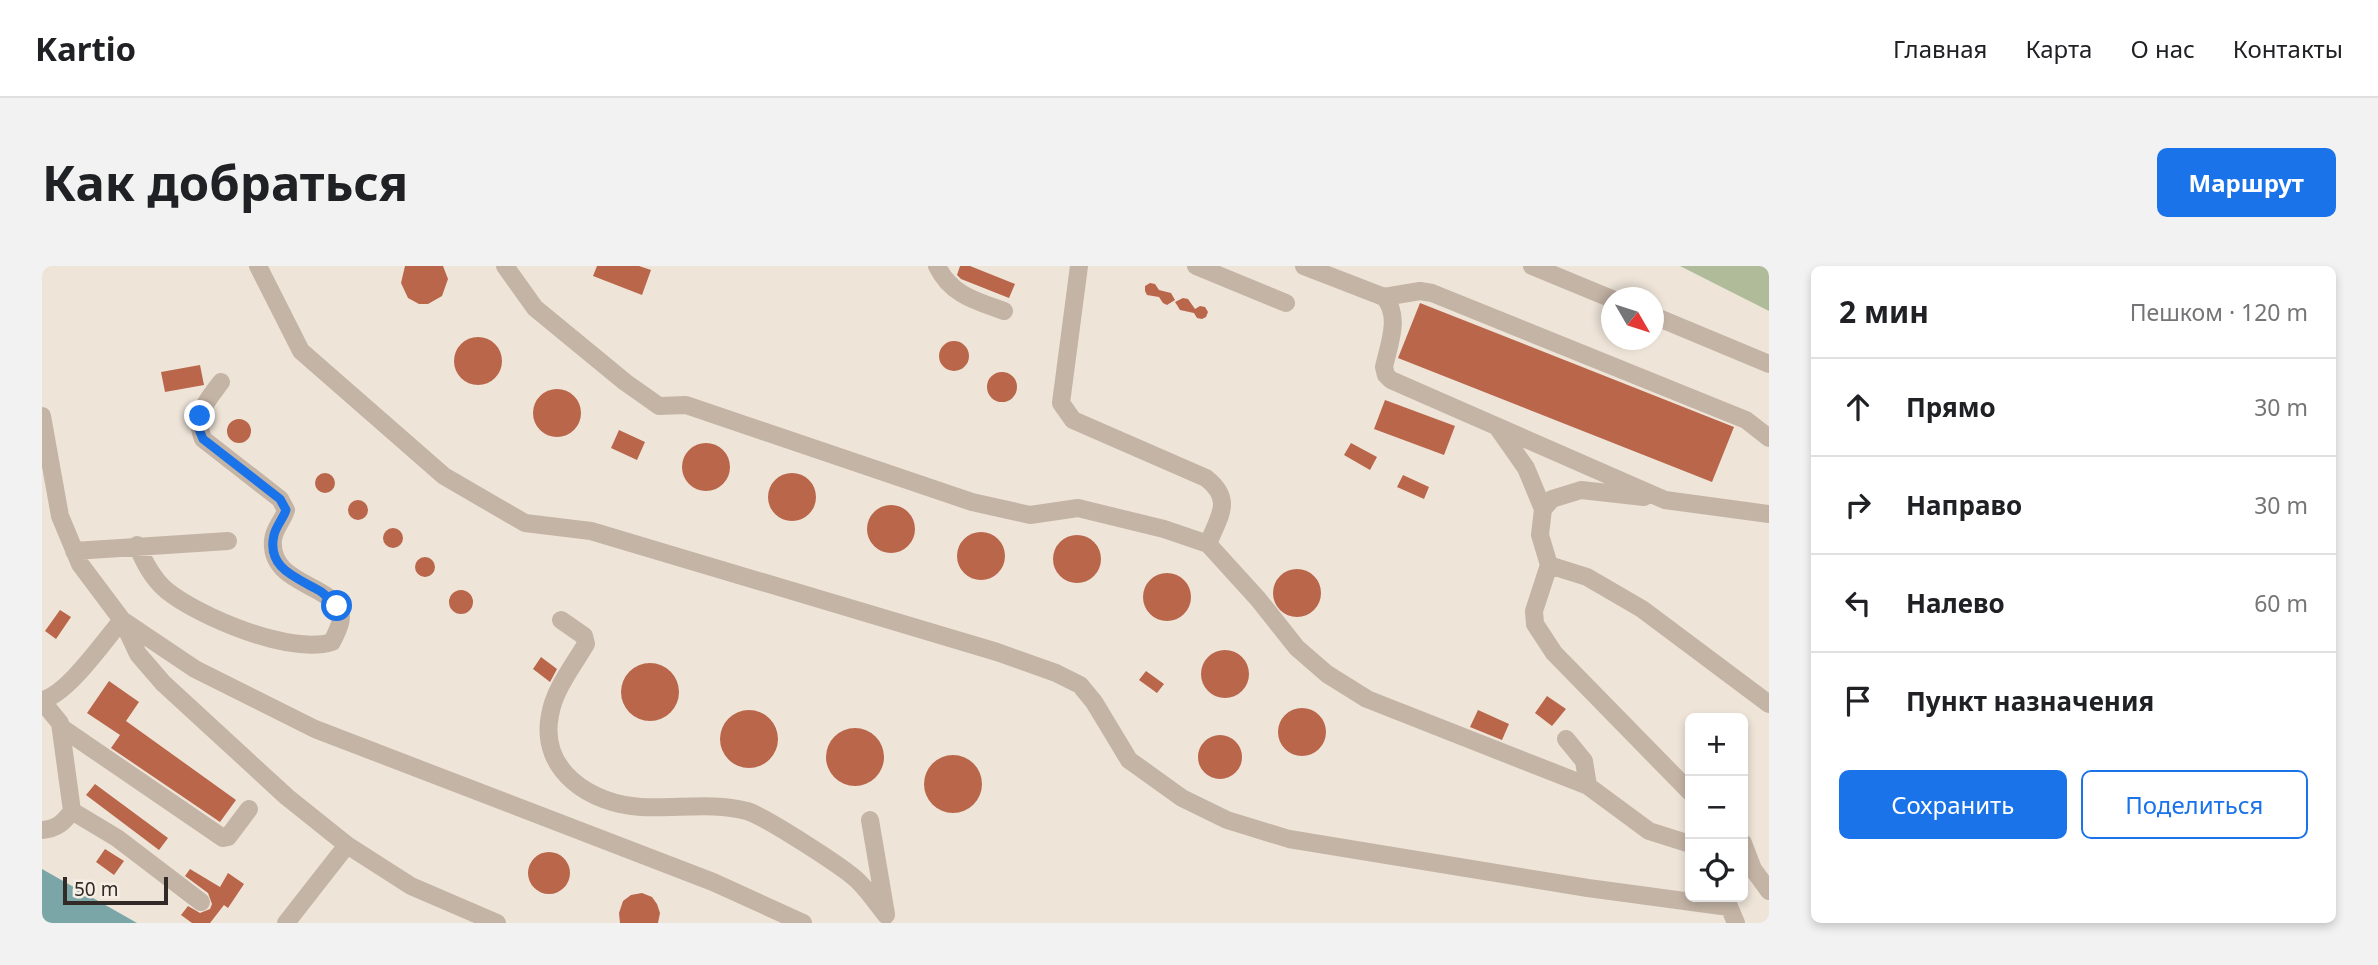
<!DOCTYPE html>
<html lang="ru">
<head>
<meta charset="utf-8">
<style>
  body { margin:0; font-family:"Noto Sans",sans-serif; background:#f2f2f2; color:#202124 }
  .controls { position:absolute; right:21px; bottom:21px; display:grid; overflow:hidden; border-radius:10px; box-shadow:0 4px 10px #0003 }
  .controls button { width:63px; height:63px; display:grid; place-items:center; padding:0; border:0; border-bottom:2px solid #e0e0e0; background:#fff; color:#202124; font:35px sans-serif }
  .compass { position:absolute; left:1559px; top:21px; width:63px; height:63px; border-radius:50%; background:#fff; box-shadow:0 4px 10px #0003; rotate:129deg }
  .scale { position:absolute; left:21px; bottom:18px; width:105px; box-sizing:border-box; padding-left:7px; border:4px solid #312a26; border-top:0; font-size:19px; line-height:24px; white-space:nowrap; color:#312a26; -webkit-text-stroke:5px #f6eee4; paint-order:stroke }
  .stop { position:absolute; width:21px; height:21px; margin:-16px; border:5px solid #1a73e8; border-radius:50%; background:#fff }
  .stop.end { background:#1a73e8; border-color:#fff; box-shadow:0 2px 7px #0008 }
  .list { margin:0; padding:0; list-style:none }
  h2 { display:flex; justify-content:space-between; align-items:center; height:91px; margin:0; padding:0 28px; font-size:30px }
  h2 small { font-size:23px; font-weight:400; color:#757577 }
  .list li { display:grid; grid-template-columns:46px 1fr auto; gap:21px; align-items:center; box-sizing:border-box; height:98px; padding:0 28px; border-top:2px solid #e0e0e0 }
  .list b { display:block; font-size:26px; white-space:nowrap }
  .list em { font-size:23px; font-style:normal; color:#757577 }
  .actions { display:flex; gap:14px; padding:21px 28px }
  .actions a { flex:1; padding:16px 0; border:2px solid #1a73e8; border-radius:10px; text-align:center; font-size:24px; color:#1a73e8 }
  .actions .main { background:#1a73e8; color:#fff }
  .icon { flex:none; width:38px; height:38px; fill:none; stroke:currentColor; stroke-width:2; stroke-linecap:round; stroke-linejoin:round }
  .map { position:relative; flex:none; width:1727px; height:657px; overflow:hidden; border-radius:10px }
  header { display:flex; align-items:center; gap:42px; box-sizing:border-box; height:98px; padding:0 35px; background:#fff; border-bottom:2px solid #e0e0e0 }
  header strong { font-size:33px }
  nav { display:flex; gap:38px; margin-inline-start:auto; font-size:24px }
  .intro { display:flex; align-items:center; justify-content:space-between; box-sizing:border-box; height:168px; padding:0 42px }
  h1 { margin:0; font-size:49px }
  .button { padding:18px 32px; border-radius:10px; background:#1a73e8; color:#fff; font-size:24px; font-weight:700 }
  main { display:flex; gap:42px; padding:0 42px }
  aside { flex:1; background:#fff; border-radius:10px; box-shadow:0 4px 10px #0003 }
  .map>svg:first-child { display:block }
  .green { fill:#b0bb9a }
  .water { fill:#7ba6a8 }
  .building { fill:#b9664b }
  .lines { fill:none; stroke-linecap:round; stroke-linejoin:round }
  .minor { stroke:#c4b4a6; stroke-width:18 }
  .route { stroke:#1a73e8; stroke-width:9 }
</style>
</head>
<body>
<header>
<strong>Kartio</strong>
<nav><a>Главная</a><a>Карта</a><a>О нас</a><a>Контакты</a></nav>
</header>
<div class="intro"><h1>Как добраться</h1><a class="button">Маршрут</a></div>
<main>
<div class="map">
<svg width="1727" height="657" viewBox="0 0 1727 657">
  <rect width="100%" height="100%" fill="#eee4d8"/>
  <path class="green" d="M1638,0H1727V45Z"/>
  <path class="water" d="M0,603L95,657H0Z"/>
  <path class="building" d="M363,0H401L406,13L400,30L386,38H377L366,32L359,17Z
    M555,0H597L609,4L600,29L551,10Z
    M918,0H928L973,18L967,32L919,13L915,9Z
    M1108,17L1113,18L1117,24L1129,27L1133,34L1125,39L1121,37L1117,31L1105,29L1103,25V20Z
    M1141,32L1146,33L1153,43L1158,40L1163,41L1166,46L1164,51L1160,53L1155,52L1152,47L1138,44L1133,36Z
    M1378,37L1692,161L1670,216L1356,92Z
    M412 95a24 24 0 1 1 48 0a24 24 0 1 1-48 0Z
    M897 90a15 15 0 1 1 30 0a15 15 0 1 1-30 0Z
    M158,99L162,119L123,126L119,106Z
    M945 121a15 15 0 1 1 30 0a15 15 0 1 1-30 0Z
    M491 147a24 24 0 1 1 48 0a24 24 0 1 1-48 0Z
    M1343,134L1413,160L1402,189L1332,163Z
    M185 165a12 12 0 1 1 24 0a12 12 0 1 1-24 0Z
    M577,164L603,176L595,194L569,182Z
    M1309,177L1335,191L1328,204L1302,189Z
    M640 201a24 24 0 1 1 48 0a24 24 0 1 1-48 0Z
    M273 217a10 10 0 1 1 20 0a10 10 0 1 1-20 0Z
    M726 231a24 24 0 1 1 48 0a24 24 0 1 1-48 0Z
    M1361,209L1387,221L1382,233L1355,221Z
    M306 244a10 10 0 1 1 20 0a10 10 0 1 1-20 0Z
    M825 263a24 24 0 1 1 48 0a24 24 0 1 1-48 0Z
    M341 272a10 10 0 1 1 20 0a10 10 0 1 1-20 0Z
    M915 290a24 24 0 1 1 48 0a24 24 0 1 1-48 0Z
    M1011 293a24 24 0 1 1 48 0a24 24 0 1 1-48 0Z
    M373 301a10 10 0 1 1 20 0a10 10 0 1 1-20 0Z
    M1231 327a24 24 0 1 1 48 0a24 24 0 1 1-48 0Z
    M1101 331a24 24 0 1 1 48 0a24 24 0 1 1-48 0Z
    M407 336a12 12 0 1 1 24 0a12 12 0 1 1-24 0Z
    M18,344L29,351L14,373L3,365Z
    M1159 408a24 24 0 1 1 48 0a24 24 0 1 1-48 0Z
    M499,391L515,403L508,416L491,403Z
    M579 426a29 29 0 1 1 58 0a29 29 0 1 1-58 0Z
    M1104,405L1122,418L1115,427L1097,414Z
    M67,415L97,436L84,455L194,534L178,556L69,482L78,469L45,447Z
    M1505,430L1524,443L1510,460L1493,447Z
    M1236 466a24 24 0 1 1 48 0a24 24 0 1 1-48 0Z
    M1436,444L1467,458L1460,474L1428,461Z
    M678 473a29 29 0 1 1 58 0a29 29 0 1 1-58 0Z
    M784 491a29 29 0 1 1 58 0a29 29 0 1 1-58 0Z
    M1156 491a22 22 0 1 1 44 0a22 22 0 1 1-44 0Z
    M882 518a29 29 0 1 1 58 0a29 29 0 1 1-58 0Z
    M53,518L126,572L117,584L44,529Z
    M63,583L82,595L72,609L54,596Z
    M486 607a21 21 0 1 1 42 0a21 21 0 1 1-42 0Z
    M148,603L178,621L186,607L202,618L186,642L182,639L168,657H150L139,649L146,640L158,647L168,643L170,638L166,627L143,610Z
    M600,627L610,631L615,638L618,647L616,657H578L577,647L581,635L589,629Z"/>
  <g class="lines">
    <path class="minor" d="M216,0L259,85L402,210L483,257L549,265L955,386L1014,407L1038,419L1052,436L1087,494L1140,532L1185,554L1247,573L1546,622L1687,641
      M463,0L493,42L583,116L617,140L644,139L930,236L988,249L1036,242L1122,263L1166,278L1216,333L1255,382L1285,408L1325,433L1546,520L1607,565L1648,578
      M895,0C909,29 934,35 962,45
      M1037,0L1019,137L1031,154L1164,212C1192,234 1177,250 1166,278
      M1154,0L1244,37
      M1262,0L1342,31C1359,50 1347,78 1342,101L1344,109L1349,114L1623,234L1727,248
      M1490,0L1570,33
      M1342,31L1378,25L1390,27L1704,154L1727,172
      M1612,50L1727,98
      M0,150L18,250L38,298L80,354C62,375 25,429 0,434
      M1456,162L1484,202L1501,243
      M1602,231L1539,224L1510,233L1501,243L1498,269L1507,299L1492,345L1493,358L1512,387L1648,526
      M95,279C102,296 110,312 124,324C157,351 248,389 290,376C293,369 299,360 299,351C296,317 227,321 231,274C232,262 241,255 244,244L238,233L161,173C151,148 165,135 179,116
      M32,285L186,275
      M1507,299L1545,311L1600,343L1727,438
      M519,354L542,370L544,378C531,400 512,424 508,449C497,505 549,538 599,541C634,543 671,536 705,545C722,550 805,603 817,616C827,626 835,638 844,649
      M0,435L18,457L30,545L75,572L159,636
      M20,462L181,572L186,571L207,543
      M1524,473L1542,495L1546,520
      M828,554L844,648
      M0,564C15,563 22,556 30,545
      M1701,577L1711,603L1727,625
      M1683,631L1694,657
      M244,657L305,579
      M455,657L369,620L305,579L245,531L121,417L96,388L80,354L153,403L273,463L671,616L761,657"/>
  </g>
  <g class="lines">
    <path class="route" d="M158,150L156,161L161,173L238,233L244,244C241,253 234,260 232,269C224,303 256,312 278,325C284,329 289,335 295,340"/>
  </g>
</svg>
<div class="controls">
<button>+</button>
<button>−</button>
<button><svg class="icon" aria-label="locate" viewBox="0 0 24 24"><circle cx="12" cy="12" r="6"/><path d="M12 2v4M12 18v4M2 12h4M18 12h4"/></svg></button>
</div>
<svg class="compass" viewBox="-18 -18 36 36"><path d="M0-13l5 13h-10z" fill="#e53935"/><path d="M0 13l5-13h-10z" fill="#757577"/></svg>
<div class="scale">50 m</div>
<div class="stop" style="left:295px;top:340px"></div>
<div class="stop end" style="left:158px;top:150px"></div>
</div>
<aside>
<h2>2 мин<small>Пешком · 120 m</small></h2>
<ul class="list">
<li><svg class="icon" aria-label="ahead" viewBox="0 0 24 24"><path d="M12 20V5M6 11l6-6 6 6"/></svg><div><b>Прямо</b></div><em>30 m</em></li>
<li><svg class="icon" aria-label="right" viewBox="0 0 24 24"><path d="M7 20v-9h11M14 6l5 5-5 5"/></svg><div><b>Направо</b></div><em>30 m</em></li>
<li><svg class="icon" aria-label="left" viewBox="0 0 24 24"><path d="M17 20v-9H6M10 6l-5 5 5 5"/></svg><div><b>Налево</b></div><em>60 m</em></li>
<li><svg class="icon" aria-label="arrive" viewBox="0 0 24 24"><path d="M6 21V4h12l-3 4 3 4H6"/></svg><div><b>Пункт назначения</b></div></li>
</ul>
<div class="actions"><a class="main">Сохранить</a><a>Поделиться</a></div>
</aside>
</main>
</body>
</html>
